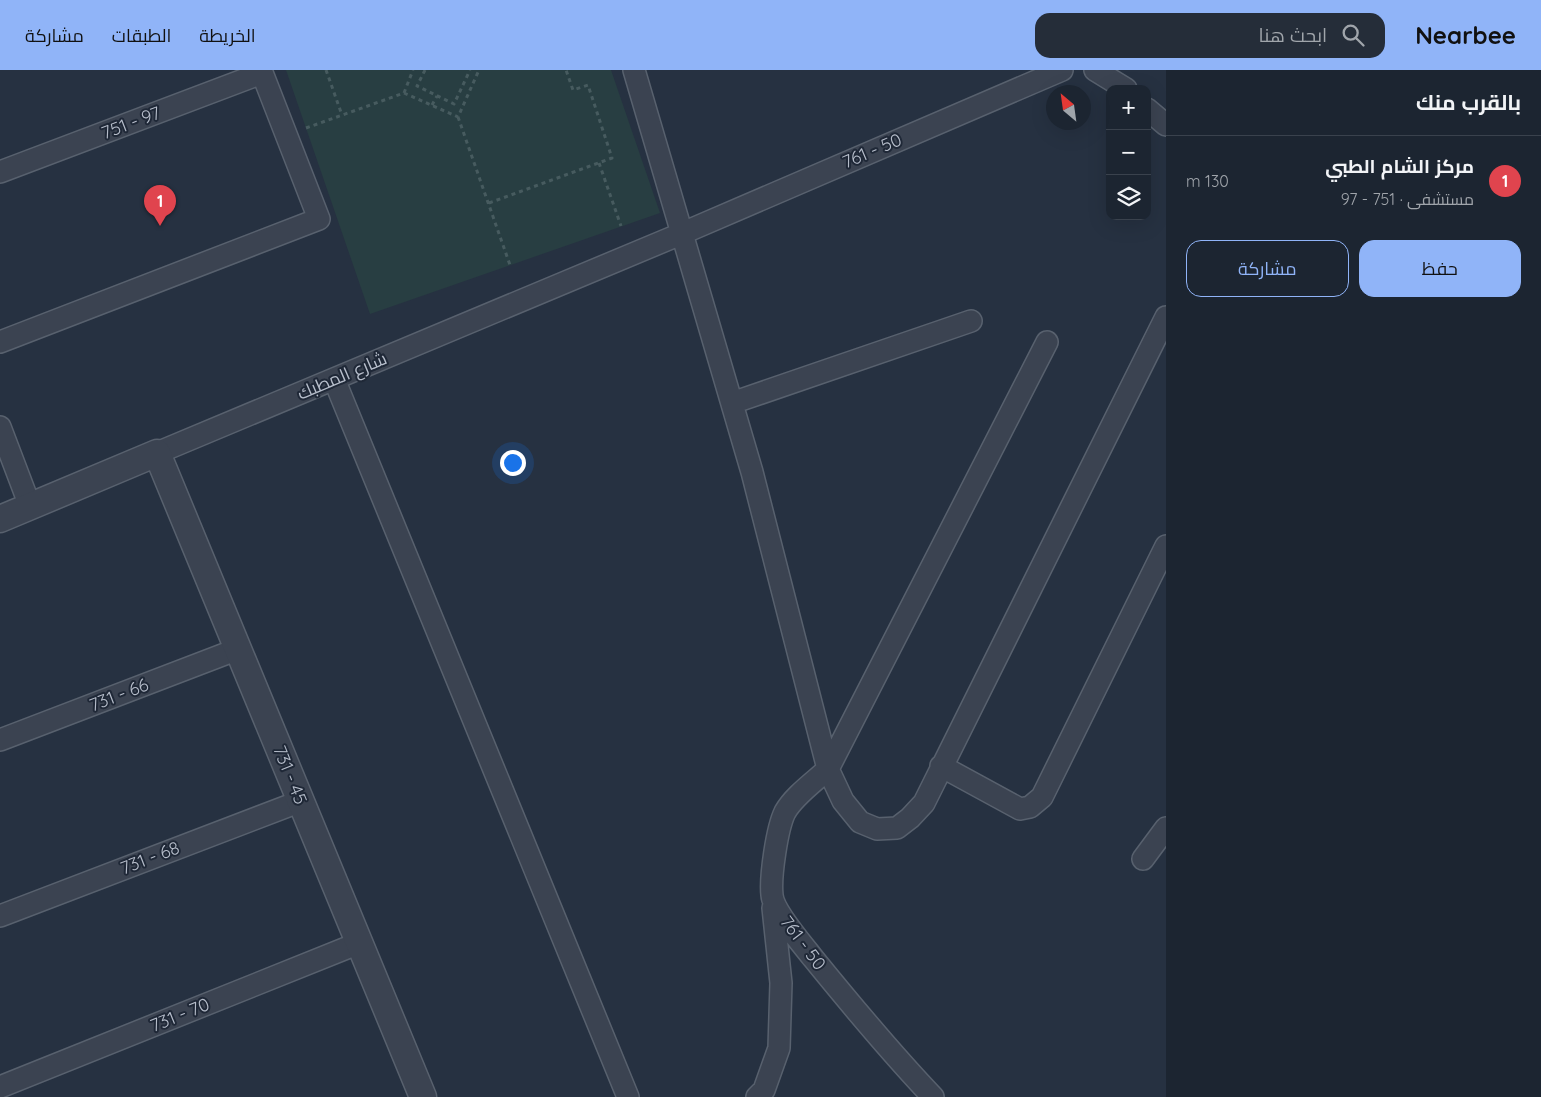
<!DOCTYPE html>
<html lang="ar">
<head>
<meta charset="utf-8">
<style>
  body { margin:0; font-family:Quicksand,Cairo,sans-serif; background:#252d39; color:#f1f3f6; direction:rtl }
  .controls { position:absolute; right:15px; top:15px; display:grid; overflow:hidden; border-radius:10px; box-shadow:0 5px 20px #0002 }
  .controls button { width:45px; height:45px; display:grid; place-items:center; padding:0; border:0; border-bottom:1px solid #3a424d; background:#1c2531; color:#f1f3f6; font:25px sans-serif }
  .compass { position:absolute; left:1046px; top:15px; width:45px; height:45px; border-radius:50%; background:#1c2531; box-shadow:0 5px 20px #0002; rotate:331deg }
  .you { position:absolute; left:512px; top:392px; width:18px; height:18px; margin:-12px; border:4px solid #fff; border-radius:50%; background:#1a73e8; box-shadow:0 0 0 8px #1a73e833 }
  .badge { display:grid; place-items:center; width:32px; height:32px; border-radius:50%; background:#90b4f8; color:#fff; font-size:16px; font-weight:700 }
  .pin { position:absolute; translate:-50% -41px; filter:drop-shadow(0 1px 2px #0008) }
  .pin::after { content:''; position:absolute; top:26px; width:18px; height:15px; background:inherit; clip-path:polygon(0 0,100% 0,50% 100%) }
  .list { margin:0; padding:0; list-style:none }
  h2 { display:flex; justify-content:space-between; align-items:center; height:65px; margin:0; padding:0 20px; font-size:21px }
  h2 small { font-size:16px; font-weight:400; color:#a0a5ab }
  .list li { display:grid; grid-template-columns:32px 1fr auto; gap:15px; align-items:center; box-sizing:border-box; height:90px; padding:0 20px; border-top:1px solid #3a424d }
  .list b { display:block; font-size:19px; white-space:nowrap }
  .list p { margin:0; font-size:16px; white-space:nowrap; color:#a0a5ab }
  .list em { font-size:16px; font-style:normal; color:#a0a5ab }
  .actions { display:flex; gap:10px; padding:15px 20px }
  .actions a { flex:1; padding:11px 0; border:1px solid #90b4f8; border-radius:15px; text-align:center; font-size:18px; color:#90b4f8 }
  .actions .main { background:#90b4f8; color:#111 }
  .icon { flex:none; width:28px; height:28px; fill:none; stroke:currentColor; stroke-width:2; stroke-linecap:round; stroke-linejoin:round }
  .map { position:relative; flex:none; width:1166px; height:1027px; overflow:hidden; direction:ltr }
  header { display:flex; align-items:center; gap:30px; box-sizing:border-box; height:70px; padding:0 25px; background:#90b4f8; color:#111 }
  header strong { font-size:24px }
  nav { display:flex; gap:28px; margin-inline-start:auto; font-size:18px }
  .search { width:350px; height:45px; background:#252d39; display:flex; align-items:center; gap:12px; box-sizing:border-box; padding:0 18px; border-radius:15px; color:#a0a5ab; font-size:19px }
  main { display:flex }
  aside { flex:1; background:#1c2531 }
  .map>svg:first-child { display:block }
  .green { fill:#283e42 }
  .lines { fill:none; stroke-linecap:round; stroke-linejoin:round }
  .minor-casing { stroke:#58616e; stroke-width:24 }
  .tertiary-casing { stroke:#58616e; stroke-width:29 }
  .path { stroke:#475b5f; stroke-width:3; stroke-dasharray:4 4; stroke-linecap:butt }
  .minor { stroke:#3b4351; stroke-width:21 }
  .tertiary { stroke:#3b4351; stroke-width:26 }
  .labels { text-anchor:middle; stroke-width:4; stroke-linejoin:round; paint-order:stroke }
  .street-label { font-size:18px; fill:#b7becb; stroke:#1f2837 }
</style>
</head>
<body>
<header>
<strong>Nearbee</strong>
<div class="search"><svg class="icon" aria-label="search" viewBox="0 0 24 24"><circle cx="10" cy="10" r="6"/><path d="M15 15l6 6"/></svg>ابحث هنا</div>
<nav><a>الخريطة</a><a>الطبقات</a><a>مشاركة</a></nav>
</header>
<main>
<aside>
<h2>بالقرب منك<small></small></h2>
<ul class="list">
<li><span class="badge" style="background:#e0444e">1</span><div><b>مركز الشام الطبي</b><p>مستشفى · 751 - 97</p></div><em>130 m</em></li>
</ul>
<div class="actions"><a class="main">حفظ</a><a>مشاركة</a></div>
</aside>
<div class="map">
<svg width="1166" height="1027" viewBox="0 0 1166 1027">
  <rect width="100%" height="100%" fill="#263141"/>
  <path class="green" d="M286,0H611L660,143L370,244Z"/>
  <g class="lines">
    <g class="minor-casing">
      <path id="minor" d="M634,0L752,402L828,699L843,731L860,752L877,759L897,758L910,748L924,733L1166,247
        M1095,0L1126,19
        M1147,39L1166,55
        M0,102L262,3
        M0,272L319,149L261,0
        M334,309L628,1027
        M732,333L971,251
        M0,357L30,436
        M157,383L683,163L1062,0
        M0,670L238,579
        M941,696L1020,739L1030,737L1042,727L1166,476
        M1143,789L1166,758
        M0,846L301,731
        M0,1017L359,873
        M757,1027L764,1020L779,978L781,913L773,838
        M933,1027C891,983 852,936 813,888C803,875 773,841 772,825C770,807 777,758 785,742C794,726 814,712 828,699L1047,272"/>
    </g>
    <g class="tertiary-casing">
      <path id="tertiary" d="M0,449L157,383L423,1027"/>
    </g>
    <path class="path" d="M326,0L342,45
      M425,0L417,16L454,34L470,0
      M404,23L413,0
      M432,35L437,26
      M458,47L510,195
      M306,58L404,23L458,47L479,0
      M599,93L621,156
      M489,133L612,88L588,15L573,20L566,0"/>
    <use href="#minor" class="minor"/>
    <use href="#tertiary" class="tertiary"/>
  </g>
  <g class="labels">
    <g class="street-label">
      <text transform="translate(131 53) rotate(-21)" y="6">751 - 97</text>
      <text transform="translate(872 81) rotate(-23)" y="6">761 - 50</text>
      <text transform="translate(342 306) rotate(-23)" y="6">شارع المطبك</text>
      <text transform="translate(119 625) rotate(-21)" y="6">731 - 66</text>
      <text transform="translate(290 705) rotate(68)" y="6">731 - 45</text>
      <text transform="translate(150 788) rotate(-21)" y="6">731 - 68</text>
      <text transform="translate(803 873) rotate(53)" y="6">761 - 50</text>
      <text transform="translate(180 945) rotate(-22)" y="6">731 - 70</text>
    </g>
  </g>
</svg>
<div class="controls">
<button>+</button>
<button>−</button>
<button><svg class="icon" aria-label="layers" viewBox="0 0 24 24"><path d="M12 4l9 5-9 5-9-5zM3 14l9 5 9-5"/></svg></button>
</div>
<svg class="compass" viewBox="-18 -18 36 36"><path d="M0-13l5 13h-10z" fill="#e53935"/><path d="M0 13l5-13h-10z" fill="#a0a5ab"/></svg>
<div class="you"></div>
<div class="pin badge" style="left:160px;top:156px;background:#e0444e">1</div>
</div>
</main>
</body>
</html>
